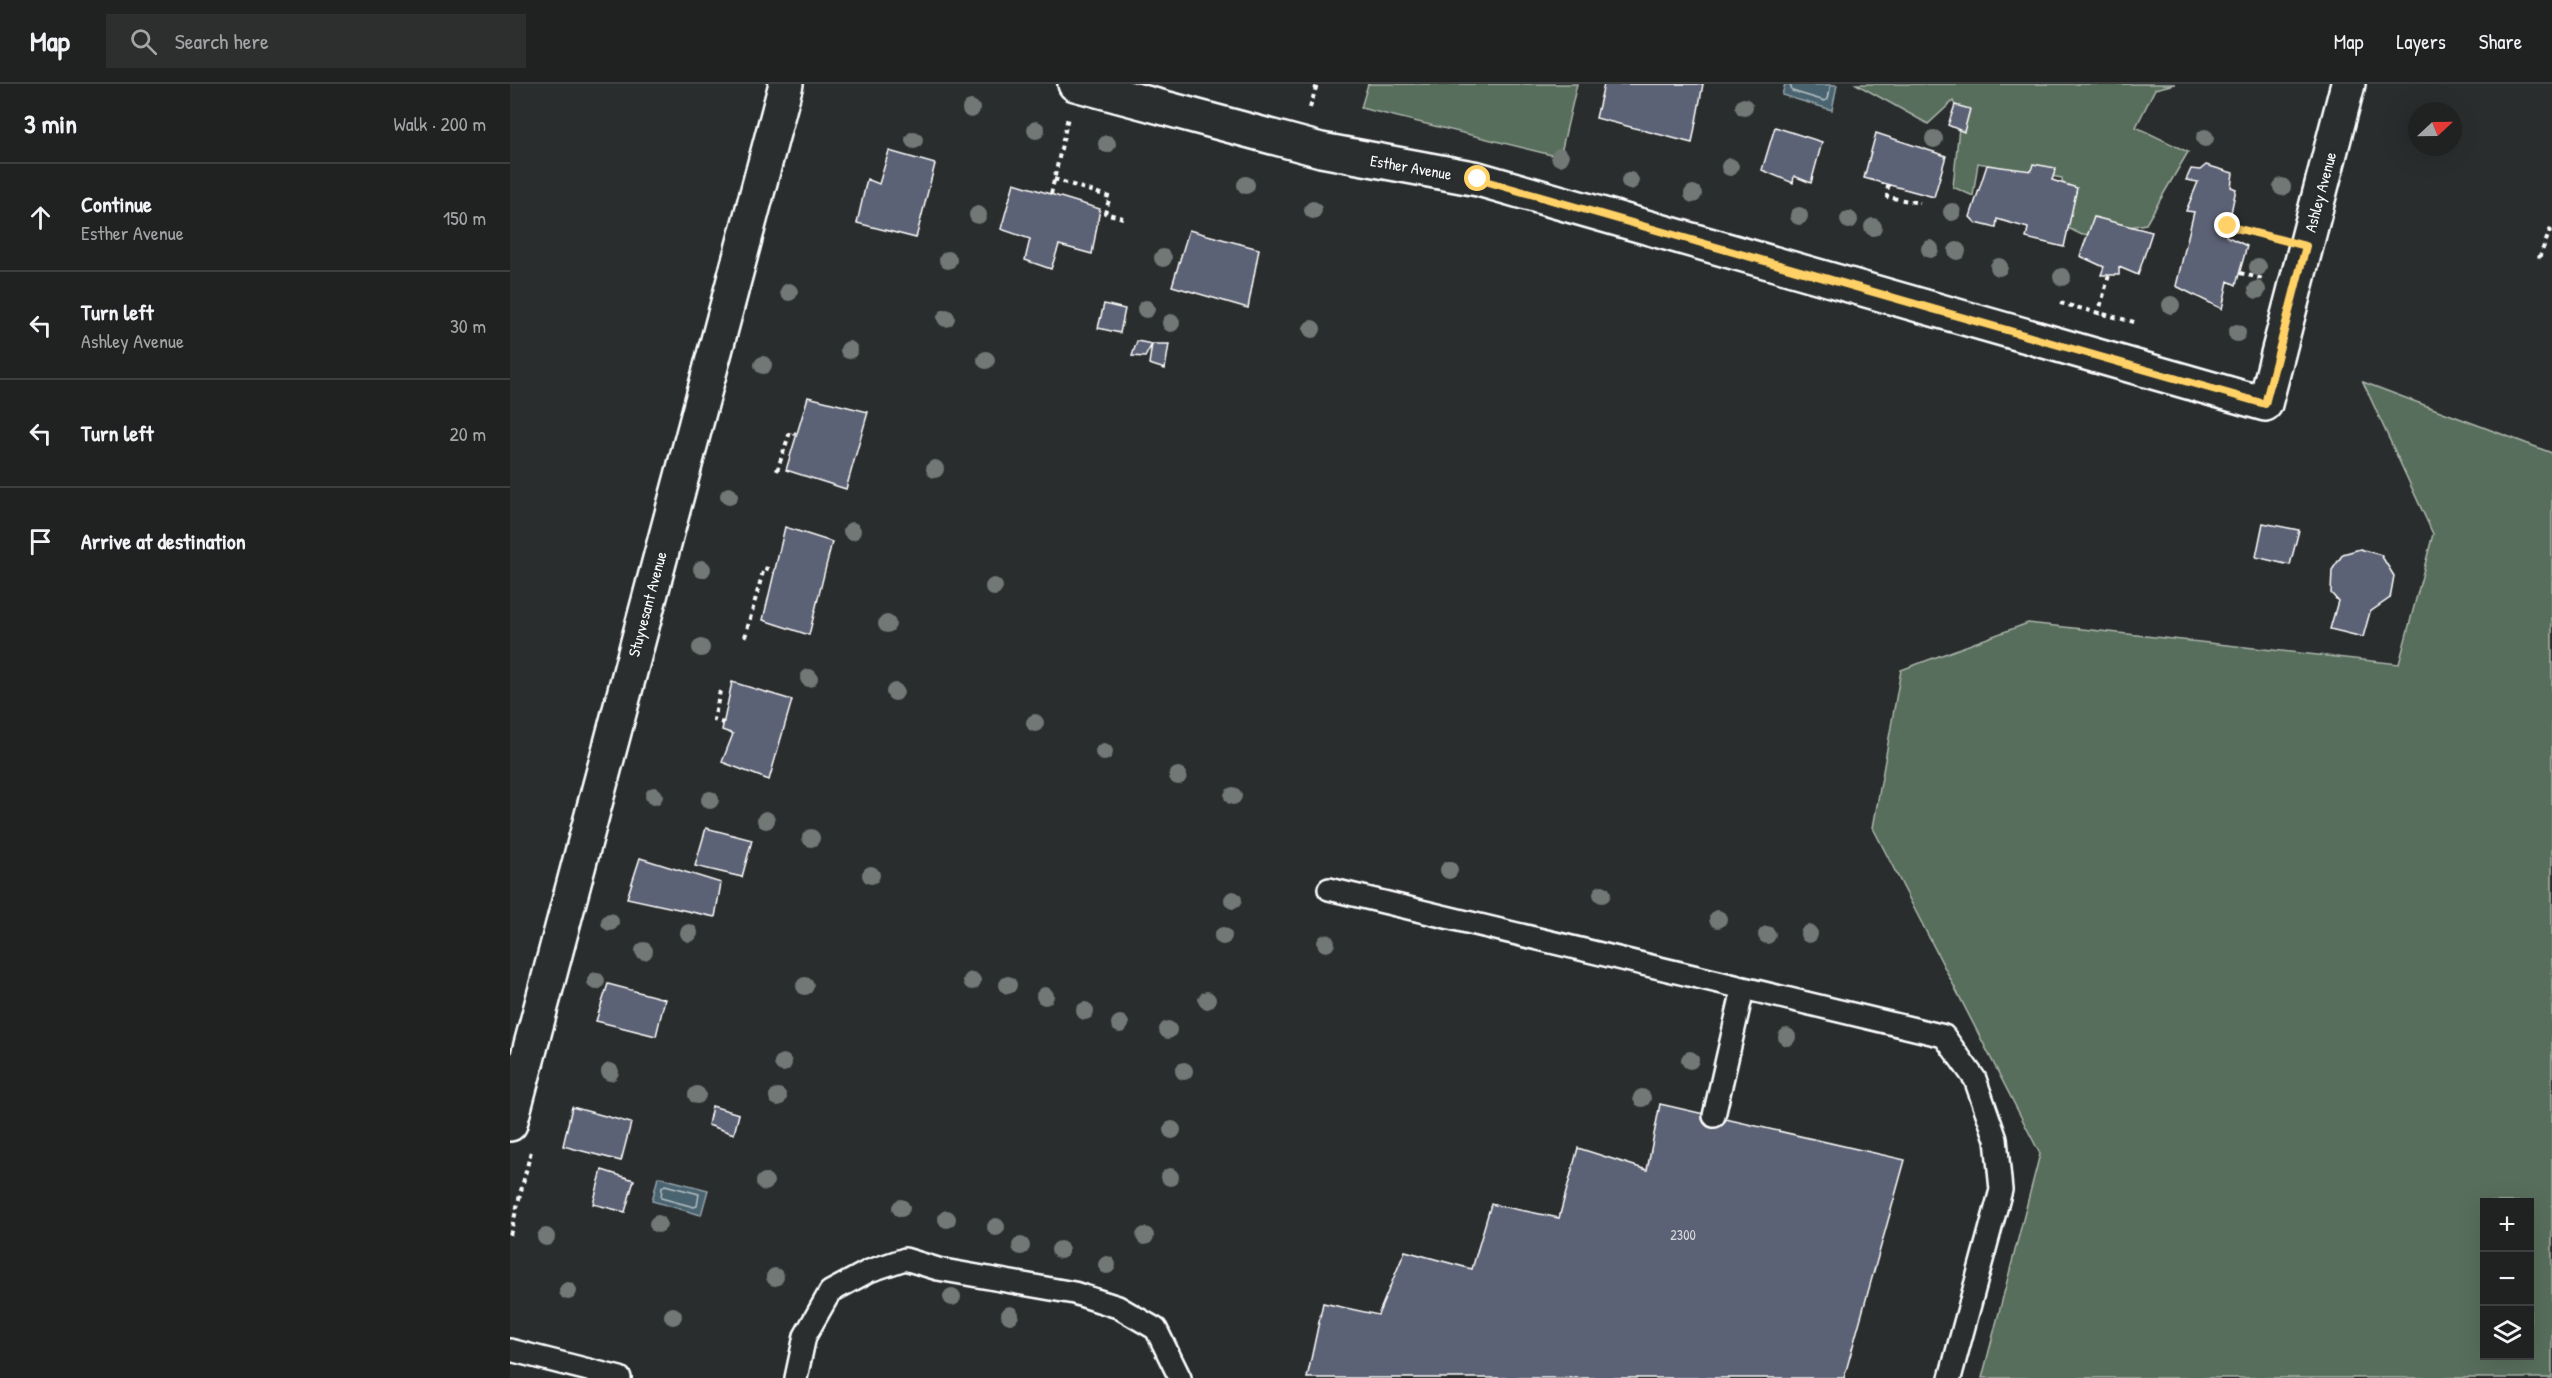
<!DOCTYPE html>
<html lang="en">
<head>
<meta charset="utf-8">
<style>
  body { margin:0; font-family:"Patrick Hand",sans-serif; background:#2d2f2f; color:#f1f3f6 }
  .controls { position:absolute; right:18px; bottom:18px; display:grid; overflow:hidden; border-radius:0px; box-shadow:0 6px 24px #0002 }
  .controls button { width:54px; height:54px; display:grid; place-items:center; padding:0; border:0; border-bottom:2px solid #3d3f40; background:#202222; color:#f1f3f6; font:30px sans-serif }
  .compass { position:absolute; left:1898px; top:18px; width:54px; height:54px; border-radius:50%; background:#202222; box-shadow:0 6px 24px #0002; rotate:68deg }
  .stop { position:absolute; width:18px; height:18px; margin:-14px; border:4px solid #ffd166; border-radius:50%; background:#fff }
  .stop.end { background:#ffd166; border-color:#fff; box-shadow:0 2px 6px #0008 }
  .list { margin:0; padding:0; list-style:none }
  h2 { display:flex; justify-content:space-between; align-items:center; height:78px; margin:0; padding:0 24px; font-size:26px }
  h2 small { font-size:20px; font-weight:400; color:#a2a4a5 }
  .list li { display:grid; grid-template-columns:39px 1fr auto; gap:18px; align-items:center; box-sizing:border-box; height:108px; padding:0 24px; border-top:2px solid #3d3f40 }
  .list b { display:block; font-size:22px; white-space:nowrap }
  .list p { margin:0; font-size:20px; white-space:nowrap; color:#a2a4a5 }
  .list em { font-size:20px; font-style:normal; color:#a2a4a5 }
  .icon { flex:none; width:33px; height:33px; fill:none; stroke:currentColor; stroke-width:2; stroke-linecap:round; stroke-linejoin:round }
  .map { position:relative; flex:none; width:2042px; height:1294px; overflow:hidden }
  header { display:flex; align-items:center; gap:36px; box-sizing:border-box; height:84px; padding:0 30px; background:#202222; border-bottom:2px solid #3d3f40 }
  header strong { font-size:28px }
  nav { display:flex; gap:33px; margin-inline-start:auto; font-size:21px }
  .search { width:420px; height:54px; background:#2d2f2f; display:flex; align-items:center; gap:15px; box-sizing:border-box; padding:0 21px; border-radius:0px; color:#a2a4a5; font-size:22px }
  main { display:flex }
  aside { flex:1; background:#202222 }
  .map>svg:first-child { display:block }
  .green { fill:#586e5b; stroke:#acb6ad; stroke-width:1.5; fill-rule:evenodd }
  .water { fill:#4a646f; stroke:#92a2a9; stroke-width:1.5 }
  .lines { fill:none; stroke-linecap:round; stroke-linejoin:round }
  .shore { stroke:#b7c1c5; stroke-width:1.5 }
  .building { fill:#5c6274; stroke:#fff; stroke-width:1.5 }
  .service-casing { stroke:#fff; stroke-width:26 }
  .minor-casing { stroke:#fff; stroke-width:38 }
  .path { stroke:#fff; stroke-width:4; stroke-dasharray:4.5 4.5; stroke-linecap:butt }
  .service { stroke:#2a2d2e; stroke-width:21 }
  .minor { stroke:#2a2d2e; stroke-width:33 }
  .tree { fill:#727874 }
  .route { stroke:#ffd166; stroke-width:8 }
  .labels { text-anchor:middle; stroke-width:6; stroke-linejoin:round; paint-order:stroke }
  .number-label { font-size:14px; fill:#d6d8dc }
  .street-label { font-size:16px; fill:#fff; stroke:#2a2d2e }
</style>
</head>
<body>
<header>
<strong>Map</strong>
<div class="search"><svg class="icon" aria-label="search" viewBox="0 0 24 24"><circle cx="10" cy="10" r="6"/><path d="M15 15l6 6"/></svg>Search here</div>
<nav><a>Map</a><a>Layers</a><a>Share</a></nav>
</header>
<main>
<aside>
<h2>3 min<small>Walk · 200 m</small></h2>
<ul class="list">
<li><svg class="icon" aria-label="ahead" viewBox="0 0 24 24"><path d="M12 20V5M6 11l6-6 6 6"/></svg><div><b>Continue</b><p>Esther Avenue</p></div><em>150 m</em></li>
<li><svg class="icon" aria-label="left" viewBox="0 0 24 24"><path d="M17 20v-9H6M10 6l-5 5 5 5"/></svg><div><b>Turn left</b><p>Ashley Avenue</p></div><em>30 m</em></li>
<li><svg class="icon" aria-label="left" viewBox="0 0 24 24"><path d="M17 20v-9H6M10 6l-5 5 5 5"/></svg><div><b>Turn left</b></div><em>20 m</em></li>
<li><svg class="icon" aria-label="arrive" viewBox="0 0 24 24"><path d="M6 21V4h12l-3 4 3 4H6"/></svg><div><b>Arrive at destination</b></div></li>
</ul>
</aside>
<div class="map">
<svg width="2042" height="1294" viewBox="0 0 2042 1294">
  <rect width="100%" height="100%" fill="#2a2d2e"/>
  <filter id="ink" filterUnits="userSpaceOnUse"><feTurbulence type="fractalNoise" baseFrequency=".0167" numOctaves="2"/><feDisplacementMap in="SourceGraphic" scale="12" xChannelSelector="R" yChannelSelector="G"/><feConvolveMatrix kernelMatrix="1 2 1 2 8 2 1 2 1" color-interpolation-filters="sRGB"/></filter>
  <g filter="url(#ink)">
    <path class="green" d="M858,0H1067L1050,73L851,24Z
      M1346,0H1665L1645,5L1626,43L1678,68L1636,140L1572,151L1558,144L1552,94L1468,79L1463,112L1443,103L1450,33L1443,17L1418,40Z
      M1853,298L2042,369V1294H1472L1530,1070L1363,744L1391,586L1518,539L1889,580L1923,450ZM2020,1118V1272H1974V1118Z"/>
    <path class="water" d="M1275,0L1327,1L1322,26L1272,11Z
      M148,1093L198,1106L191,1131L142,1117Z"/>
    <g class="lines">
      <path class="shore" d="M1280,0L1282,7L1315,17L1318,15L1321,0
        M155,1101L189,1110L187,1122L184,1123L151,1114L152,1103Z"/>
    </g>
    <path class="building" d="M1094,0H1193L1182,59L1086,34Z
      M1445,21L1460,25L1454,48L1438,41Z
      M1265,43L1312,58L1301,99L1284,92L1283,99L1252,86Z
      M1366,49L1436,72L1424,113L1354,94Z
      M379,67L425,80L406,154L347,139L357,95L369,100Z
      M1523,80L1546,84L1542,96L1567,104L1554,163L1516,154L1518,144L1487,135L1486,144L1466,139L1460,133L1477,81L1521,87Z
      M1696,81L1723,89L1721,103L1726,105L1716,152L1737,162L1726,201L1718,197L1712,225L1666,202L1684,128L1676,127L1688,98L1676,96L1681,85L1690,86Z
      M504,99L590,125L582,170L549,161L541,185L515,176L520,155L491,145Z
      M1584,133L1642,148L1628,191L1609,183V191H1591L1594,183L1570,172Z
      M679,146L749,165L738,224L662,202Z
      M594,220L615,225L610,249L588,244Z
      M627,257L642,260L635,273L622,272Z
      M642,260H659L655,285L639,280Z
      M298,313L358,328L336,405L276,386Z
      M1753,439L1789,446L1780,481L1746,473Z
      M275,443L322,458L299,551L253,536Z
      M1850,465L1871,471L1884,492L1880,514L1860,528L1853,553L1820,545L1828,517L1821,509L1822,486L1833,470Z
      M222,598L282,616L259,696L212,678L223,650L212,646Z
      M196,744L242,756L232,793L185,782Z
      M130,774L211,799L205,833L117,814Z
      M98,900L155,915L146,952L86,937Z
      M1150,1020L1395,1076L1334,1294H797L813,1219L868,1231L895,1167L962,1185L981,1120L1049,1134L1068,1064L1137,1086Z
      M202,1022L229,1030L224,1050L198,1041Z
      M62,1023L121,1039L111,1077L53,1062Z
      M92,1086L124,1096L115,1128L83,1120Z"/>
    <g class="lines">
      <g class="service-casing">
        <path id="service" d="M819,805L1434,952L1465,995L1486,1055L1491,1106L1440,1294
          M1204,1032L1233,905
          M0,1266L110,1294
          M286,1294L295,1252L320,1208L359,1187L395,1175L428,1185L564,1209L608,1223L646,1245L670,1294"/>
      </g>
      <g class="minor-casing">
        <path id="minor" d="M565,0L811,66L968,95L1755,320L1838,0
          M0,1040L276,0"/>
      </g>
      <path class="path" d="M800,24L807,0
        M544,95L600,113L595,129L613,134
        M1378,101L1377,113L1410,119
        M541,110L558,33
        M1718,143L1764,154
        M2029,174L2042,142
        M1730,189L1753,195
        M1550,219L1628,239
        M1588,231L1599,191
        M267,387L280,348L286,350
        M235,553L254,484L265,487
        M210,607L204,636L214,639
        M0,1151L21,1067"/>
      <use href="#service" class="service"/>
      <use href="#minor" class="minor"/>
    </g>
    <g class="tree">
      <circle cx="1234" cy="23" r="9"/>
      <circle cx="461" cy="25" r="9"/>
      <circle cx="526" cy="46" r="9"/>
      <circle cx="1695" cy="54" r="9"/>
      <circle cx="1424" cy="55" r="9"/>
      <circle cx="404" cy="56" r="9"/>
      <circle cx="597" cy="60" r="9"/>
      <circle cx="1050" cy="73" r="9"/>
      <circle cx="1220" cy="83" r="9"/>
      <circle cx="1120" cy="97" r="9"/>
      <circle cx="736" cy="101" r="9"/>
      <circle cx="1772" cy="103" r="9"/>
      <circle cx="1183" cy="110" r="9"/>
      <circle cx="803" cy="126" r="9"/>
      <circle cx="1442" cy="128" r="9"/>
      <circle cx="468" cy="131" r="9"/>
      <circle cx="1289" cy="132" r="9"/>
      <circle cx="1339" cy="136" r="9"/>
      <circle cx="1363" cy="143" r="9"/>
      <circle cx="1420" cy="165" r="9"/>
      <circle cx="1447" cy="167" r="9"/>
      <circle cx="653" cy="174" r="9"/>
      <circle cx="438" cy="176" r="9"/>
      <circle cx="1489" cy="183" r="9"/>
      <circle cx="1748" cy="183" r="9"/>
      <circle cx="1552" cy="193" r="9"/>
      <circle cx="1747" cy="206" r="9"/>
      <circle cx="279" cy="208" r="9"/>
      <circle cx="1661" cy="221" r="9"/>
      <circle cx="636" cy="225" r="9"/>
      <circle cx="436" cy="234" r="9"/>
      <circle cx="661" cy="239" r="9"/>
      <circle cx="802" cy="245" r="9"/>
      <circle cx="1727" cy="249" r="9"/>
      <circle cx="339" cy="266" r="9"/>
      <circle cx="476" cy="276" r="9"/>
      <circle cx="253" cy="281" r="9"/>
      <circle cx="425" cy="385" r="9"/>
      <circle cx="219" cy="412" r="9"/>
      <circle cx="342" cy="447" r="9"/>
      <circle cx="192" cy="485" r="9"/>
      <circle cx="484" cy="503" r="9"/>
      <circle cx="377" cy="540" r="9"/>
      <circle cx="191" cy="564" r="9"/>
      <circle cx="299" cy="594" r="9"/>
      <circle cx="385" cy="608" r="9"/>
      <circle cx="525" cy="639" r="9"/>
      <circle cx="594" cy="668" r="9"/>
      <circle cx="668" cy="692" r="9"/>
      <circle cx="144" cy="712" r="9"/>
      <circle cx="723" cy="712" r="9"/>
      <circle cx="200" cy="716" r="9"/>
      <circle cx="256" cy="736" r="9"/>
      <circle cx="301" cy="754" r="9"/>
      <circle cx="939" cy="786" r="9"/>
      <circle cx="361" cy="791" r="9"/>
      <circle cx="1092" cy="810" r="9"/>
      <circle cx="723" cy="816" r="9"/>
      <circle cx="1208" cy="835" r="9"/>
      <circle cx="100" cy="838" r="9"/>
      <circle cx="179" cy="849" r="9"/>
      <circle cx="1299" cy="850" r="9"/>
      <circle cx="1257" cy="851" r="9"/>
      <circle cx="713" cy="852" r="9"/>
      <circle cx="816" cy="859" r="9"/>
      <circle cx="134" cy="867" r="9"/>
      <circle cx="86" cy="897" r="9"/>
      <circle cx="462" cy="897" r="9"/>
      <circle cx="498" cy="901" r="9"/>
      <circle cx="295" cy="902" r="9"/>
      <circle cx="535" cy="912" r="9"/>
      <circle cx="697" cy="916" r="9"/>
      <circle cx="575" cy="927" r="9"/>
      <circle cx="610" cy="940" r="9"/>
      <circle cx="658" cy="946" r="9"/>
      <circle cx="1277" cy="953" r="9"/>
      <circle cx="1180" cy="976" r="9"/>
      <circle cx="273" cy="979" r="9"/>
      <circle cx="674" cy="987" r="9"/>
      <circle cx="100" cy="988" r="9"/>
      <circle cx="187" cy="1011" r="9"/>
      <circle cx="268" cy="1013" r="9"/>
      <circle cx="1132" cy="1014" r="9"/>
      <circle cx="662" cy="1046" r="9"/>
      <circle cx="660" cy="1093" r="9"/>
      <circle cx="255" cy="1098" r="9"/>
      <circle cx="391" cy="1124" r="9"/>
      <circle cx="437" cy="1135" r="9"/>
      <circle cx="148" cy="1140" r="9"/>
      <circle cx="486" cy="1143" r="9"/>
      <circle cx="635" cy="1152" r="9"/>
      <circle cx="36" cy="1153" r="9"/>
      <circle cx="511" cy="1162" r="9"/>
      <circle cx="550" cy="1166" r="9"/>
      <circle cx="597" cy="1181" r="9"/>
      <circle cx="265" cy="1193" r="9"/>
      <circle cx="58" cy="1207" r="9"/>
      <circle cx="442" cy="1213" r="9"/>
      <circle cx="500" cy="1231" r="9"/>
      <circle cx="163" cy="1232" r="9"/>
    </g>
  </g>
  <g class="lines" filter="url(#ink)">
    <path class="route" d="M968,95L1755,320L1796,162L1718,142"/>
  </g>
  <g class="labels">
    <g class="number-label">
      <text x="1173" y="1156">2300</text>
    </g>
    <g class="street-label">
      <text transform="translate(901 83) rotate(10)" y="6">Esther Avenue</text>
      <text transform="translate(1810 108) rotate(-75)" y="6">Ashley Avenue</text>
      <text transform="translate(137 520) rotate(-75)" y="6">Stuyvesant Avenue</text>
    </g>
  </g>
</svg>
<div class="controls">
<button>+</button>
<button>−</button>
<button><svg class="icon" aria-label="layers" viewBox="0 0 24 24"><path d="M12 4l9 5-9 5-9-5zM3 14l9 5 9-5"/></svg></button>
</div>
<svg class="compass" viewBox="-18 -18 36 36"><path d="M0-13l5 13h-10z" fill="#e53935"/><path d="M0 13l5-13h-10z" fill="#a2a4a5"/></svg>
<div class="stop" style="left:968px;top:95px"></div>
<div class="stop end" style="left:1718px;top:142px"></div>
</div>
</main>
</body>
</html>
